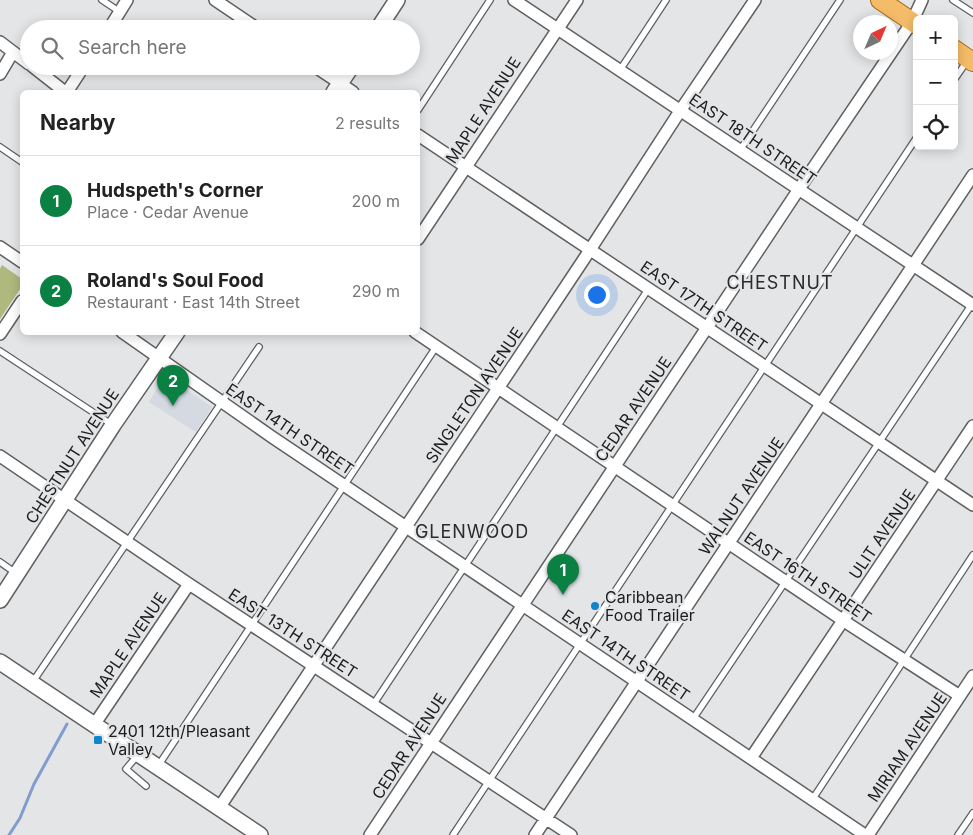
<!DOCTYPE html>
<html lang="en">
<head>
<meta charset="utf-8">
<style>
  body { margin:0; font-family:Inter,sans-serif; background:#f2f2f2; color:#222 }
  .controls { position:absolute; right:15px; top:15px; display:grid; overflow:hidden; border-radius:8px; box-shadow:0 2px 12px #0003 }
  .controls button { width:45px; height:45px; display:grid; place-items:center; padding:0; border:0; border-bottom:1px solid #e0e0e0; background:#fff; color:#222; font:25px sans-serif }
  .compass { position:absolute; left:853px; top:15px; width:45px; height:45px; border-radius:50%; background:#fff; box-shadow:0 2px 12px #0003; rotate:44deg }
  .you { position:absolute; left:596px; top:294px; width:18px; height:18px; margin:-12px; border:4px solid #fff; border-radius:50%; background:#1a73e8; box-shadow:0 0 0 8px #1a73e833 }
  .badge { display:grid; place-items:center; width:32px; height:32px; border-radius:50%; background:#0b8043; color:#fff; font-size:16px; font-weight:700 }
  .pin { position:absolute; translate:-50% -41px; filter:drop-shadow(0 1px 2px #0008) }
  .pin::after { content:''; position:absolute; top:26px; width:18px; height:15px; background:inherit; clip-path:polygon(0 0,100% 0,50% 100%) }
  .list { margin:0; padding:0; list-style:none }
  h2 { display:flex; justify-content:space-between; align-items:center; height:65px; margin:0; padding:0 20px; font-size:21px }
  h2 small { font-size:16px; font-weight:400; color:#767676 }
  .list li { display:grid; grid-template-columns:32px 1fr auto; gap:15px; align-items:center; box-sizing:border-box; height:90px; padding:0 20px; border-top:1px solid #e0e0e0 }
  .list b { display:block; font-size:19px; white-space:nowrap }
  .list p { margin:0; font-size:16px; white-space:nowrap; color:#767676 }
  .list em { font-size:16px; font-style:normal; color:#767676 }
  .icon { flex:none; width:28px; height:28px; fill:none; stroke:currentColor; stroke-width:2; stroke-linecap:round; stroke-linejoin:round }
  .map { position:relative; flex:none; width:973px; height:835px; overflow:hidden }
  .search { position:absolute; background:#fff; box-shadow:0 2px 12px #0003; left:20px; top:20px; width:400px; height:55px; display:flex; align-items:center; gap:12px; box-sizing:border-box; padding:0 18px; border-radius:28px; color:#767676; font-size:19px }
  .panel { position:absolute; background:#fff; box-shadow:0 2px 12px #0003; left:20px; top:90px; width:400px; height:245px; border-radius:8px }
  .map>svg:first-child { display:block }
  .built { fill:#d4d9e2 }
  .green { fill:#afb97d }
  .lines { fill:none; stroke-linecap:round; stroke-linejoin:round }
  .stream { stroke:#819cd0; stroke-width:3 }
  .lane-casing { stroke:#5f6062; stroke-width:8 }
  .street-casing { stroke:#5f6062; stroke-width:14 }
  .secondary-casing { stroke:#5f6062; stroke-width:18 }
  .primary-casing { stroke:#a4680c; stroke-width:20 }
  .lane { stroke:#fff; stroke-width:5.5 }
  .street { stroke:#fff; stroke-width:11 }
  .secondary { stroke:#fff; stroke-width:15 }
  .primary { stroke:#f4bc68; stroke-width:18 }
  .poi-dot { fill:#1084cd; stroke:#e4e5e7; stroke-width:2 }
  .labels { text-anchor:middle; stroke-width:4.5; stroke-linejoin:round; paint-order:stroke }
  .street-label { font-size:16px; fill:#1c1d1e; stroke:#e4e5e7 }
  .poi-label { font-size:16px; fill:#1c1d1e; stroke:#e4e5e7; text-anchor:start }
  .neighbourhood-label { font-size:18px; letter-spacing:1px; fill:#2a2b2d; stroke:#e4e5e7 }
</style>
</head>
<body>
<div class="map">
<svg width="973" height="835" viewBox="0 0 973 835">
  <rect width="100%" height="100%" fill="#e4e5e7"/>
  <path class="built" d="M169,378L212,407L196,432L149,402L159,385L166,382Z"/>
  <path class="green" d="M2,265L22,279V286L0,319V269Z"/>
  <g class="lines">
    <path class="stream" d="M9,835L20,818L34,784L67,724"/>
    <g class="lane-casing">
      <path id="lane" d="M102,0L120,12
        M953,0L973,13
        M620,70L666,0
        M954,80L967,61
        M418,110L490,0
        M0,147L22,162
        M740,150L840,0
        M0,351L111,424
        M0,562L17,574
        M32,683L259,347
        M373,705L649,288
        M693,719L972,304
        M137,756L126,769L146,786
        M158,766L436,347
        M812,800L973,555
        M453,835L917,137
        M958,835L973,813"/>
    </g>
    <g class="street-casing">
      <path id="street" d="M215,0L258,29
        M514,0L973,305
        M109,29L127,0
        M0,42L29,64
        M32,66L65,92
        M314,66L353,92
        M0,74L13,52
        M67,92L84,66
        M418,135L973,505
        M418,239L577,0
        M0,247L22,262
        M122,332L272,437L865,835
        M415,332L850,625L960,696
        M0,334L22,301
        M0,456L189,584L571,835
        M94,725L189,584
        M751,758L973,426
        M219,808L584,259L680,111L755,0
        M370,835L799,189L912,22L922,0
        M535,835L973,175
        M868,835L973,676"/>
    </g>
    <g class="secondary-casing">
      <path id="secondary" d="M378,29L397,0
        M334,92L352,66
        M0,600L113,425L177,332
        M0,662L260,835"/>
    </g>
    <g class="primary-casing">
      <path id="primary" d="M880,0L917,25
        M954,49L973,62"/>
    </g>
    <use href="#lane" class="lane"/>
    <use href="#street" class="street"/>
    <use href="#secondary" class="secondary"/>
    <use href="#primary" class="primary"/>
  </g>
  <g class="poi-dot">
    <circle cx="595" cy="606" r="5"/>
    <rect x="93" y="735" width="10" height="10" rx="2.5"/>
  </g>
  <g class="labels">
    <g class="street-label">
      <text transform="translate(483 110) rotate(-57)" y="6">MAPLE AVENUE</text>
      <text transform="translate(753 139) rotate(34)" y="6">EAST 18TH STREET</text>
      <text transform="translate(704 306) rotate(34)" y="6">EAST 17TH STREET</text>
      <text transform="translate(474 395) rotate(-56)" y="6">SINGLETON AVENUE</text>
      <text transform="translate(633 409) rotate(-56)" y="6">CEDAR AVENUE</text>
      <text transform="translate(290 429) rotate(34)" y="6">EAST 14TH STREET</text>
      <text transform="translate(72 456) rotate(-57)" y="6">CHESTNUT AVENUE</text>
      <text transform="translate(741 496) rotate(-56)" y="6">WALNUT AVENUE</text>
      <text transform="translate(882 534) rotate(-56)" y="6">ULIT AVENUE</text>
      <text transform="translate(808 577) rotate(34)" y="6">EAST 16TH STREET</text>
      <text transform="translate(293 633) rotate(33)" y="6">EAST 13TH STREET</text>
      <text transform="translate(128 645) rotate(-56)" y="6">MAPLE AVENUE</text>
      <text transform="translate(626 655) rotate(34)" y="6">EAST 14TH STREET</text>
      <text transform="translate(409 746) rotate(-57)" y="6">CEDAR AVENUE</text>
      <text transform="translate(907 747) rotate(-56)" y="6">MIRIAM AVENUE</text>
    </g>
    <g class="poi-label">
      <text x="605" y="603">Caribbean<tspan x="605" dy="18">Food Trailer</tspan></text>
      <text x="108" y="737">2401 12th/Pleasant<tspan x="108" dy="18">Valley</tspan></text>
    </g>
    <g class="neighbourhood-label">
      <text x="780" y="289">CHESTNUT</text>
      <text x="472" y="538">GLENWOOD</text>
    </g>
  </g>
</svg>
<div class="controls">
<button>+</button>
<button>−</button>
<button><svg class="icon" aria-label="locate" viewBox="0 0 24 24"><circle cx="12" cy="12" r="6"/><path d="M12 2v4M12 18v4M2 12h4M18 12h4"/></svg></button>
</div>
<svg class="compass" viewBox="-18 -18 36 36"><path d="M0-13l5 13h-10z" fill="#e53935"/><path d="M0 13l5-13h-10z" fill="#767676"/></svg>
<div class="you"></div>
<div class="pin badge" style="left:563px;top:595px">1</div>
<div class="pin badge" style="left:173px;top:406px">2</div>
<div class="search"><svg class="icon" aria-label="search" viewBox="0 0 24 24"><circle cx="10" cy="10" r="6"/><path d="M15 15l6 6"/></svg>Search here</div>
<section class="panel">
<h2>Nearby<small>2 results</small></h2>
<ul class="list">
<li><span class="badge">1</span><div><b>Hudspeth's Corner</b><p>Place · Cedar Avenue</p></div><em>200 m</em></li>
<li><span class="badge">2</span><div><b>Roland's Soul Food</b><p>Restaurant · East 14th Street</p></div><em>290 m</em></li>
</ul>
</section>
</div>
</body>
</html>
